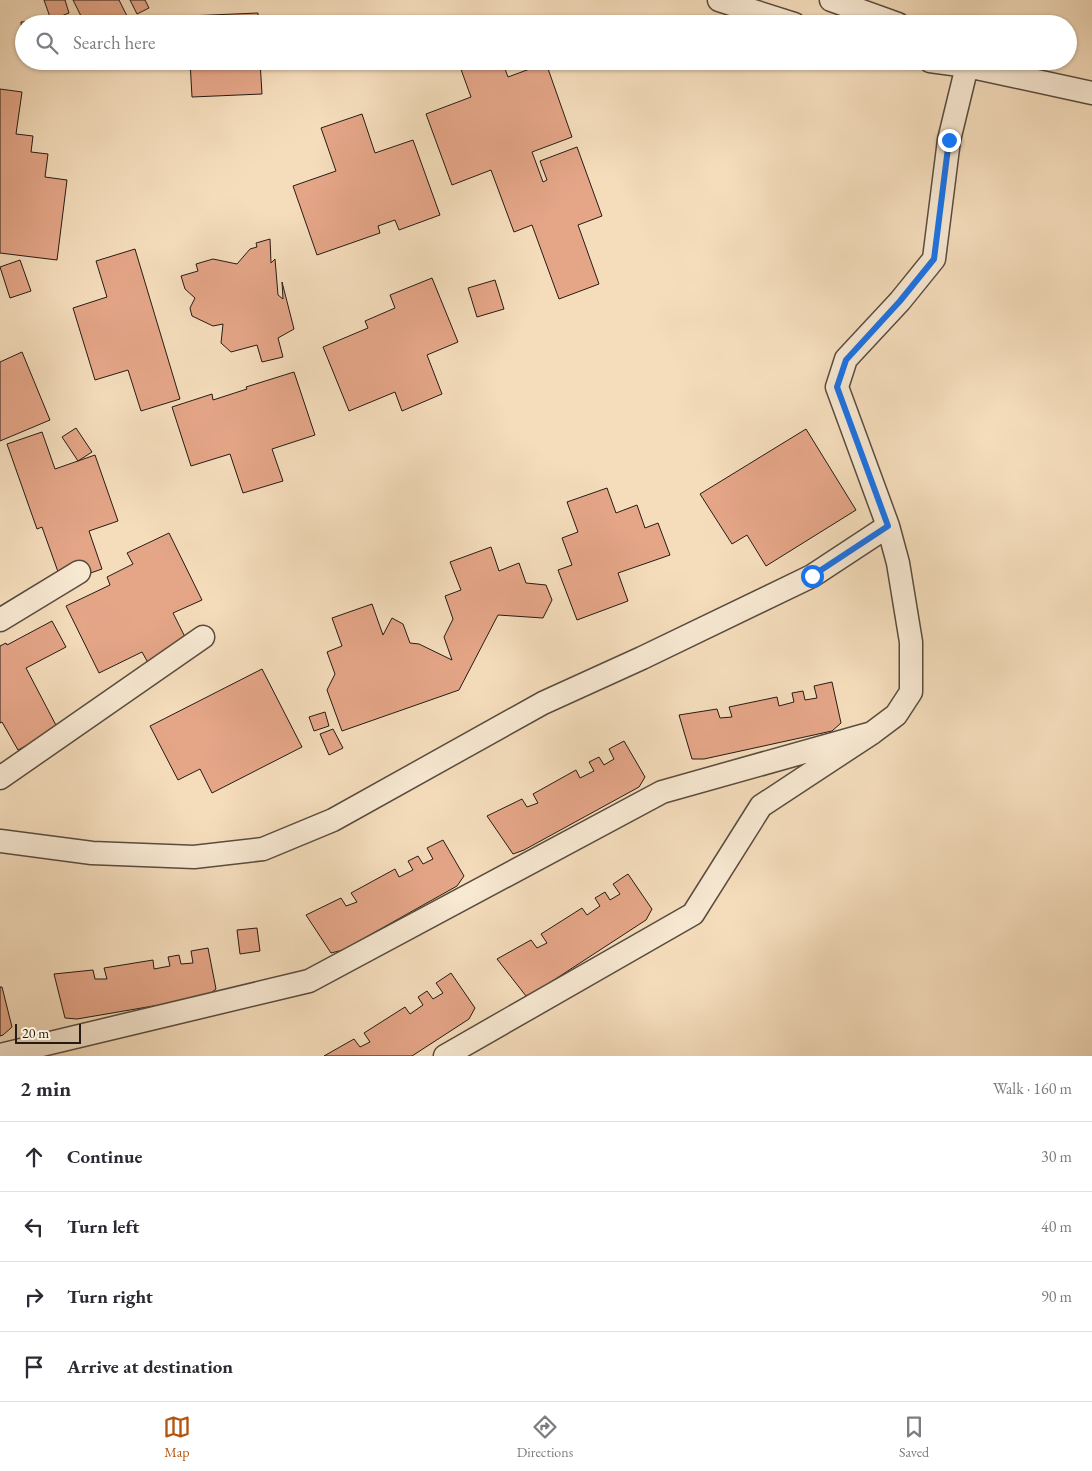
<!DOCTYPE html>
<html lang="en">
<head>
<meta charset="utf-8">
<style>
  body { margin:0; font-family:"EB Garamond",serif; background:#f7f7f7; color:#2b2b33 }
  .scale { position:absolute; left:15px; bottom:12px; width:66px; box-sizing:border-box; padding-left:5px; border:2px solid #251b14; border-top:0; font-size:14px; line-height:18px; white-space:nowrap; color:#251b14; -webkit-text-stroke:4px #f8e9d3; paint-order:stroke }
  .stop { position:absolute; width:15px; height:15px; margin:-11px; border:4px solid #1a73e8; border-radius:50%; background:#fff }
  .stop.end { background:#1a73e8; border-color:#fff; box-shadow:0 1px 5px #0008 }
  .list { margin:0; padding:0; list-style:none }
  h2 { display:flex; justify-content:space-between; align-items:center; height:65px; margin:0; padding:0 20px; font-size:21px }
  h2 small { font-size:16px; font-weight:400; color:#7c7c81 }
  .list li { display:grid; grid-template-columns:32px 1fr auto; gap:15px; align-items:center; box-sizing:border-box; height:70px; padding:0 20px; border-top:1px solid #e1e1e2 }
  .list b { display:block; font-size:19px; white-space:nowrap }
  .list em { font-size:16px; font-style:normal; color:#7c7c81 }
  .icon { flex:none; width:28px; height:28px; fill:none; stroke:currentColor; stroke-width:2; stroke-linecap:round; stroke-linejoin:round }
  .map { position:relative; flex:none; width:1092px; height:1056px; overflow:hidden }
  .search { position:absolute; background:#fff; box-shadow:0 1px 4px #0004; left:15px; right:15px; top:15px; height:55px; display:flex; align-items:center; gap:12px; box-sizing:border-box; padding:0 18px; border-radius:28px; color:#7c7c81; font-size:19px }
  .sheet { height:345px; background:#fff }
  nav { display:flex; justify-content:space-around; align-items:center; box-sizing:border-box; height:70px; border-top:1px solid #e1e1e2; background:#fff; font-size:14px; color:#7c7c81 }
  nav a { display:grid; justify-items:center; gap:2px }
  nav .on { color:#b45309 }
  .map>svg:first-child { display:block }
  .building { fill:#e5a688; stroke:#251b14 }
  .lines { fill:none; stroke-linecap:round; stroke-linejoin:round }
  .minor-casing { stroke:#594c3e; stroke-width:25 }
  .minor { stroke:#f8e9d3; stroke-width:22 }
  .route { stroke:#1a73e8; stroke-width:6 }
</style>
</head>
<body>
<div class="map">
<svg width="1092" height="1056" viewBox="0 0 1092 1056">
  <rect width="100%" height="100%" fill="#f5ddbc"/>
  <filter id="stains"><feTurbulence type="fractalNoise" baseFrequency=".004" numOctaves="4"/><feColorMatrix values="0 0 0 0 .2 0 0 0 0 .09 0 0 0 0 .02 0 0 0 .5 -.17"/></filter>
  <radialGradient id="worn" r=".72"><stop offset=".6" stop-color="#630" stop-opacity="0"/><stop offset="1" stop-color="#630" stop-opacity=".3"/></radialGradient>
  <path class="building" d="M44,0H65L69,13L51,20Z
    M73,0H119L131,24H85Z
    M130,0H145L149,8L137,14Z
    M258,13V24H189L188,16Z
    M35,21V24H24V33H22L21,22Z
    M190,61H260L262,94L192,97Z
    M458,61H502L508,77L546,63L572,137L532,152L543,182L547,180L540,161L577,147L602,216L578,225L599,284L559,299L532,225L514,232L491,170L452,185L426,114L471,97Z
    M0,89L22,92L16,134L33,136L31,152L48,154L45,177L67,180L57,260L0,253Z
    M362,114L375,153L413,140L440,215L399,230L395,220L378,226L380,233L317,255L293,186L336,171L321,128Z
    M270,239L271,263L275,259L278,295L283,299L282,282L294,329L278,338L283,357L262,362L257,345L231,352L221,343L223,324L213,326L192,316L190,308L195,298L185,289L181,276L198,271L196,264L213,259L237,264L250,249L257,247L256,243Z
    M135,249L180,399L141,411L128,370L95,380L73,308L107,297L96,261Z
    M20,260L31,291L10,298L0,267Z
    M432,278L458,342L427,355L442,394L402,411L395,392L349,411L323,347L368,328L365,321L395,308L390,295Z
    M495,280L504,309L477,317L468,288Z
    M22,352L50,420L0,441V362Z
    M294,372L315,435L272,449L283,481L243,493L230,454L191,466L172,407L212,394L213,400L247,389L246,387Z
    M76,428L92,452L78,461L62,437Z
    M806,429L856,510L766,566L747,535L732,544L700,494Z
    M42,432L55,469L95,455L118,521L89,531L102,569L62,583L42,527L37,529L7,444Z
    M607,488L616,513L637,505L645,528L658,523L670,555L618,573L628,601L577,620L558,570L572,565L562,538L578,532L567,502Z
    M169,533L202,600L173,613L191,649L151,668L142,652L99,673L66,606L110,585L107,577L133,564L127,553Z
    M491,547L499,571L519,563L526,583L546,585L552,600L543,618L498,615L459,690L342,731L327,690L335,674L327,652L342,646L332,618L372,604L383,635L392,618L403,624L410,643L419,644L452,660L444,637L453,619L445,596L461,590L450,562Z
    M52,621L66,647L26,668L58,729L18,750L2,722L0,723V646L6,643L7,645Z
    M262,669L302,747L212,793L200,769L178,780L150,726Z
    M832,682L841,723L832,731L704,759H692L679,715L717,709L720,718L732,717L729,707L777,697L779,706L794,702L792,693L803,691L805,700L817,698L814,686Z
    M325,712L329,726L314,731L309,717Z
    M333,729L343,748L329,755L320,734Z
    M624,741L645,777L639,787L524,850L513,854L487,816L522,799L527,807L538,803L533,794L576,770L580,778L594,771L589,762L599,757L604,765L614,759L609,749Z
    M443,840L464,876L457,886L343,950L331,953L306,915L341,898L346,906L357,902L351,893L395,869L399,877L413,870L408,861L418,856L423,864L433,859L427,848Z
    M628,874L652,909L646,920L537,991L526,996L497,959L531,940L537,948L547,943L541,934L582,908L587,915L600,906L595,898L605,892L610,900L620,894L613,884Z
    M257,928L260,951L240,954L237,930Z
    M208,948L216,989L206,997L77,1019L65,1018L54,974L93,970L95,979H107L104,968L153,960L154,969L170,966L168,957L179,955L181,964L193,963L191,951Z
    M451,973L475,1008L469,1019L412,1056H324L354,1039L360,1047L370,1042L364,1033L405,1007L410,1014L423,1005L418,997L427,991L433,999L443,993L436,983Z
    M0,987H2L12,1027L3,1035L0,1036Z"/>
  <g class="lines">
    <g class="minor-casing">
      <path id="minor" d="M719,0L794,24
        M831,0L898,24
        M930,61L967,66L1092,93
        M0,620L79,572
        M0,778L203,637
        M0,841L92,853L194,857L263,849L333,820L543,703L642,658L812,576L888,526L837,387L846,359L900,301L934,259L949,140L967,66
        M0,1055L309,981L662,792L872,733
        M445,1056L693,914L761,806L872,733L896,715L911,692V642L898,563L888,526"/>
    </g>
    <use href="#minor" class="minor"/>
  </g>
  <g class="lines">
    <path class="route" d="M812,576L888,526L837,387L846,360L900,301L934,259L949,140"/>
  </g>
  <rect width="100%" height="100%" filter="url(#stains)"/>
  <rect width="100%" height="100%" fill="url(#worn)"/>
</svg>
<div class="scale">20 m</div>
<div class="stop" style="left:812px;top:576px"></div>
<div class="stop end" style="left:949px;top:140px"></div>
<div class="search"><svg class="icon" aria-label="search" viewBox="0 0 24 24"><circle cx="10" cy="10" r="6"/><path d="M15 15l6 6"/></svg>Search here</div>
</div>
<section class="sheet">
<h2>2 min<small>Walk · 160 m</small></h2>
<ul class="list">
<li><svg class="icon" aria-label="ahead" viewBox="0 0 24 24"><path d="M12 20V5M6 11l6-6 6 6"/></svg><div><b>Continue</b></div><em>30 m</em></li>
<li><svg class="icon" aria-label="left" viewBox="0 0 24 24"><path d="M17 20v-9H6M10 6l-5 5 5 5"/></svg><div><b>Turn left</b></div><em>40 m</em></li>
<li><svg class="icon" aria-label="right" viewBox="0 0 24 24"><path d="M7 20v-9h11M14 6l5 5-5 5"/></svg><div><b>Turn right</b></div><em>90 m</em></li>
<li><svg class="icon" aria-label="arrive" viewBox="0 0 24 24"><path d="M6 21V4h12l-3 4 3 4H6"/></svg><div><b>Arrive at destination</b></div></li>
</ul>
</section>
<nav>
<a class="on"><svg class="icon" aria-label="map" viewBox="0 0 24 24"><path d="M3 6l6-2 6 2 6-2v14l-6 2-6-2-6 2zM9 4v14M15 6v14"/></svg>Map</a>
<a><svg class="icon" aria-label="directions" viewBox="0 0 24 24"><path d="M12 3l9 9-9 9-9-9zM9 14v-3h6M13 9l2 2-2 2"/></svg>Directions</a>
<a><svg class="icon" aria-label="saved" viewBox="0 0 24 24"><path d="M7 4h10v16l-5-4-5 4z"/></svg>Saved</a>
</nav>
</body>
</html>
